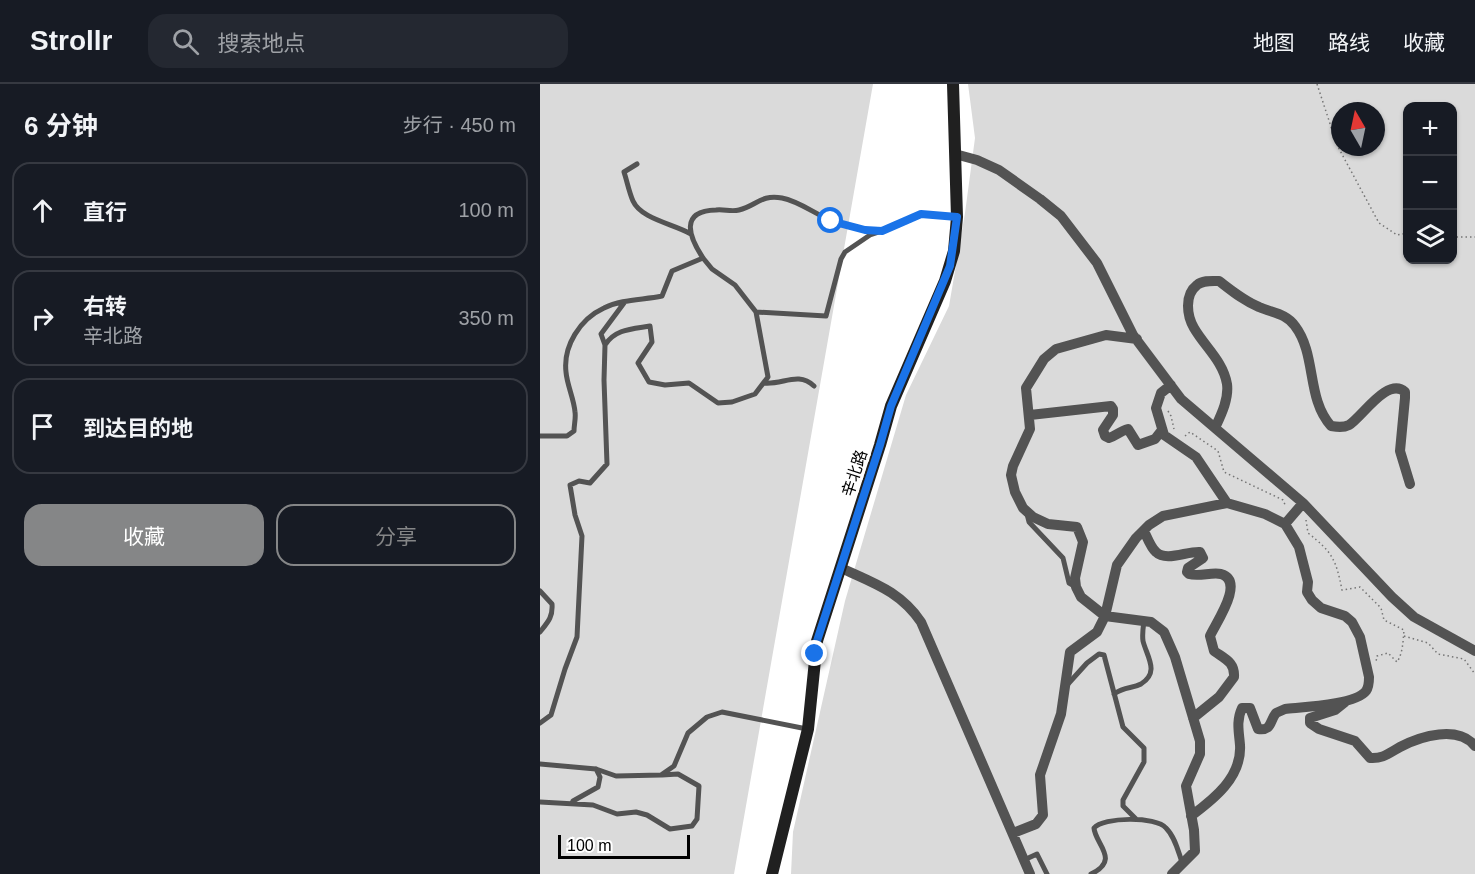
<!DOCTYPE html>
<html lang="zh">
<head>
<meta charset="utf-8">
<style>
  body { margin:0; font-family:Arial,"Noto Sans SC",sans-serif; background:#242831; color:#f1f3f6 }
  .controls { position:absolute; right:18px; top:18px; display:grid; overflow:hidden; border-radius:12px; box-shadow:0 2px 4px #0004 }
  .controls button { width:54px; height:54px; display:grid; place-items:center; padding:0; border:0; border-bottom:2px solid #363941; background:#171b24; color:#f1f3f6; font:30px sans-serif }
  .compass { position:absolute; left:791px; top:18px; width:54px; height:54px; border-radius:50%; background:#171b24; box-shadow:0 2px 4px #0004; rotate:351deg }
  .scale { position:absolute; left:18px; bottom:15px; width:132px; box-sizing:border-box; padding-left:6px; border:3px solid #000; border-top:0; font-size:16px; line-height:21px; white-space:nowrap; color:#000; -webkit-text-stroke:4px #fff; paint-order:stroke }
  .stop { position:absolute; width:18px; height:18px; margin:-14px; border:4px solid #1a73e8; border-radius:50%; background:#fff }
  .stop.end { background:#1a73e8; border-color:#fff; box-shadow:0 2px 6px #0008 }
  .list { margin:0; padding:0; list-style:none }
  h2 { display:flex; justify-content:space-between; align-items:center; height:78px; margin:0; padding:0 24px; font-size:26px }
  h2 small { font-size:20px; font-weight:400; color:#9ea1a6 }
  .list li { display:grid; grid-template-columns:39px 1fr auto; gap:18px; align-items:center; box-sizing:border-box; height:96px; margin:0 12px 12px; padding:0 12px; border:2px solid #363941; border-radius:18px }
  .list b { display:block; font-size:22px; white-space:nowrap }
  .list p { margin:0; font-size:20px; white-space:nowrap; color:#9ea1a6 }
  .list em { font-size:20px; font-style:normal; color:#9ea1a6 }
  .actions { display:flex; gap:12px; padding:18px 24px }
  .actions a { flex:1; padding:14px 0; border:2px solid #858687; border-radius:18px; text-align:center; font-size:21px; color:#858687 }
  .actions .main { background:#858687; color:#fff }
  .icon { flex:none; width:33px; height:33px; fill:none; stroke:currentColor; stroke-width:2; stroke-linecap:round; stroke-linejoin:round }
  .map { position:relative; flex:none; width:935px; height:790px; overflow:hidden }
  header { display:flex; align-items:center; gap:36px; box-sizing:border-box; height:84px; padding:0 30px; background:#171b24; border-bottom:2px solid #363941 }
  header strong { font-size:28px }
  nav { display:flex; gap:33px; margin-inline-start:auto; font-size:21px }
  .search { width:420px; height:54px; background:#242831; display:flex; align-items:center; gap:15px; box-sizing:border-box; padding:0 21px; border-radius:18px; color:#9ea1a6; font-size:22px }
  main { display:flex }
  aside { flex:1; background:#171b24 }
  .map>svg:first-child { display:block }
  .green { fill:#dadada; fill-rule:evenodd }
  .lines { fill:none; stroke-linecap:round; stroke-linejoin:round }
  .path { stroke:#757575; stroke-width:1.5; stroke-dasharray:1.5 3; stroke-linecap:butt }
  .service { stroke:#535353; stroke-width:5 }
  .minor { stroke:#535353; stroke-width:10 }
  .secondary { stroke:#202020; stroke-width:12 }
  .route { stroke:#1a73e8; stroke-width:8 }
  .labels { text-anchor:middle; stroke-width:6; stroke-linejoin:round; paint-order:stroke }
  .street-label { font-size:16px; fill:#000; stroke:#fff }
</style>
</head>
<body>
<header>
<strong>Strollr</strong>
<div class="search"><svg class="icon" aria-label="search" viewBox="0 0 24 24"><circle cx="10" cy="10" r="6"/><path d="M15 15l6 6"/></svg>搜索地点</div>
<nav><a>地图</a><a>路线</a><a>收藏</a></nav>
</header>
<main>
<aside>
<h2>6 分钟<small>步行 · 450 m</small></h2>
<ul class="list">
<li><svg class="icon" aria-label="ahead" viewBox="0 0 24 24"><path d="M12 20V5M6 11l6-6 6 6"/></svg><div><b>直行</b></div><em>100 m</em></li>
<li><svg class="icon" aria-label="right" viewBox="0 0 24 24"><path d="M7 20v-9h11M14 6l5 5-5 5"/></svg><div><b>右转</b><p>辛北路</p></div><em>350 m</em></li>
<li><svg class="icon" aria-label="arrive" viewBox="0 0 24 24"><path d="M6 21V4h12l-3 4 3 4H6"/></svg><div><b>到达目的地</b></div></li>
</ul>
<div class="actions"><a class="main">收藏</a><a>分享</a></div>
</aside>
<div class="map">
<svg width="935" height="790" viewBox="0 0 935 790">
  <rect width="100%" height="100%" fill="#fff"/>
  <path class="green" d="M0,0H333L194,790H0Z
    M428,0H935V790H251L253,748L305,517L366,311L409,222L425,129L435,54ZM868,22H912V176H868ZM800,27H836V63H800Z"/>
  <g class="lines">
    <path class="path" d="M777,0L797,61L839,139L857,151L868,149
      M912,153H935
      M628,327L631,332L634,345
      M645,352L650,348L678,367L684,388L743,416L746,423
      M766,436L768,449C792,468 796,475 802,506L820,503L841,524L844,536L864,546C863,557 863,569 857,578L848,569L837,572L836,578
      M864,552L888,559L898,570L924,575L935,590"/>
    <path class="service" d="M97,80L84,88C87,97 89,108 93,117C101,135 134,140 151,150
      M163,174C149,153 139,127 176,126C184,125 191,128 199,126C216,122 221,110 242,114C258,117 274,129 288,135C303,142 322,145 338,147
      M216,228L286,232L301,175L305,168L330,151L351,144L381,131L417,133
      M224,299C243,301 258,287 274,302
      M0,352H27L34,347C34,341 36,334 35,328C34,315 27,301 26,288C23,262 40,235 64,224C82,215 103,216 122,212L132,187L163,174L172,185L195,201L216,228L228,293L215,310L192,318L178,319L149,299L125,301L109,298L98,279L112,258L110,242C92,245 75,245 65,261
      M487,430L489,438L523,474L529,499L536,503
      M0,507L12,520C13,533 8,538 0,548
      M528,600L547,579L559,570L564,571L583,643L604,664V678L583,716V722L596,735
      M574,610C585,602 592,605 601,600C620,588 607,573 603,557C602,550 603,544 604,537
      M0,639L11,631L25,585L37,553L42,452L35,431L30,401L39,397L50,399L67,380L64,296L65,261L61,250L84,219
      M0,680L56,685L76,692L121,691L134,682L148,649L167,633L182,628L267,645
      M33,717L58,703L60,693L56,685
      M0,718L53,721L77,730L96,728L107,731L130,745L152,742L157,735L159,702L138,690L122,691
      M484,776L497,770L507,790
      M551,790C581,776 555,760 554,744C563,733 616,732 626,744C635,753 638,767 642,778"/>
    <path class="minor" d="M415,70L437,76L459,86L500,115L521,132L557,179L593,251L641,315L763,419L852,513L874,533L935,567
      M597,255L566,251L516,265L504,275L486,304L490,345L473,382L471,391L475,408L483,424L493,433L508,440L537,443L543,458L535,494L536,503L541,513L565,532L611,538L624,548L635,573L660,657V670L646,702L654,746L655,767L632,790
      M631,301L621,309L616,324L624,351L656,373L687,419
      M490,331L571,322L573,325V331L563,346L565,352L569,354C576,352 580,347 588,345L598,361L615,355L622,346
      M675,344C681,331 689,315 687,300C683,277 665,263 654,244C647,232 644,211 657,201C663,196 672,197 679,197C692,207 704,217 719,223C732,229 746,229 755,242C777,271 766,314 791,342C797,343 803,344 809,341C822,333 848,292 865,308V314L860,367L870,400
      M745,440L763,419
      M604,447C607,453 611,464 616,468C626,478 647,467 660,468L663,474L648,484L647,488L649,490C659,493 671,488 681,490C706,497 675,540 670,552L674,567C685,575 695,578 694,593L679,613L653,634
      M301,484C333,499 360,507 381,538L490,790
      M805,618L795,626L770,634V639L779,645L815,657L830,674C843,675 849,669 860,663C881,652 918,641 935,662
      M473,749L496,740L503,731L500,691L521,630L530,568L557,548L565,532L577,481L596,454L609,441L623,432L687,419L725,430L745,440L759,463L768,498L767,508L772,516L781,524L805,532L812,538L820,553L829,593C829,598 829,603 826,607C815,621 763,623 745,625L736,629C729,638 732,647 718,645L710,624H702C696,637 699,648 700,661C702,693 674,715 651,732"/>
    <path class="secondary" d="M232,790L268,645L277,557L340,361L351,322L405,197L414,167L417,133L413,0"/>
  </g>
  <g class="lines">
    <path class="route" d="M275,570L277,557L340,361L351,322L410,182L417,133L381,130L342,147L325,146L291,137"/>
  </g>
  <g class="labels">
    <g class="street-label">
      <text transform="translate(314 389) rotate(-72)" y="6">辛北路</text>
    </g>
  </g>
</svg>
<div class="controls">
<button>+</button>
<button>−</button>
<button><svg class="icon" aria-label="layers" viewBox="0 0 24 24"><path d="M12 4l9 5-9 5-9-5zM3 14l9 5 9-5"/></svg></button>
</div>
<svg class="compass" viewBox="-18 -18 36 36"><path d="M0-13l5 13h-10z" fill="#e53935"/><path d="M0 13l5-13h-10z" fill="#9ea1a6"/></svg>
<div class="scale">100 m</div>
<div class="stop" style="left:291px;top:137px"></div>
<div class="stop end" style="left:275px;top:570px"></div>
</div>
</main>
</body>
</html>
